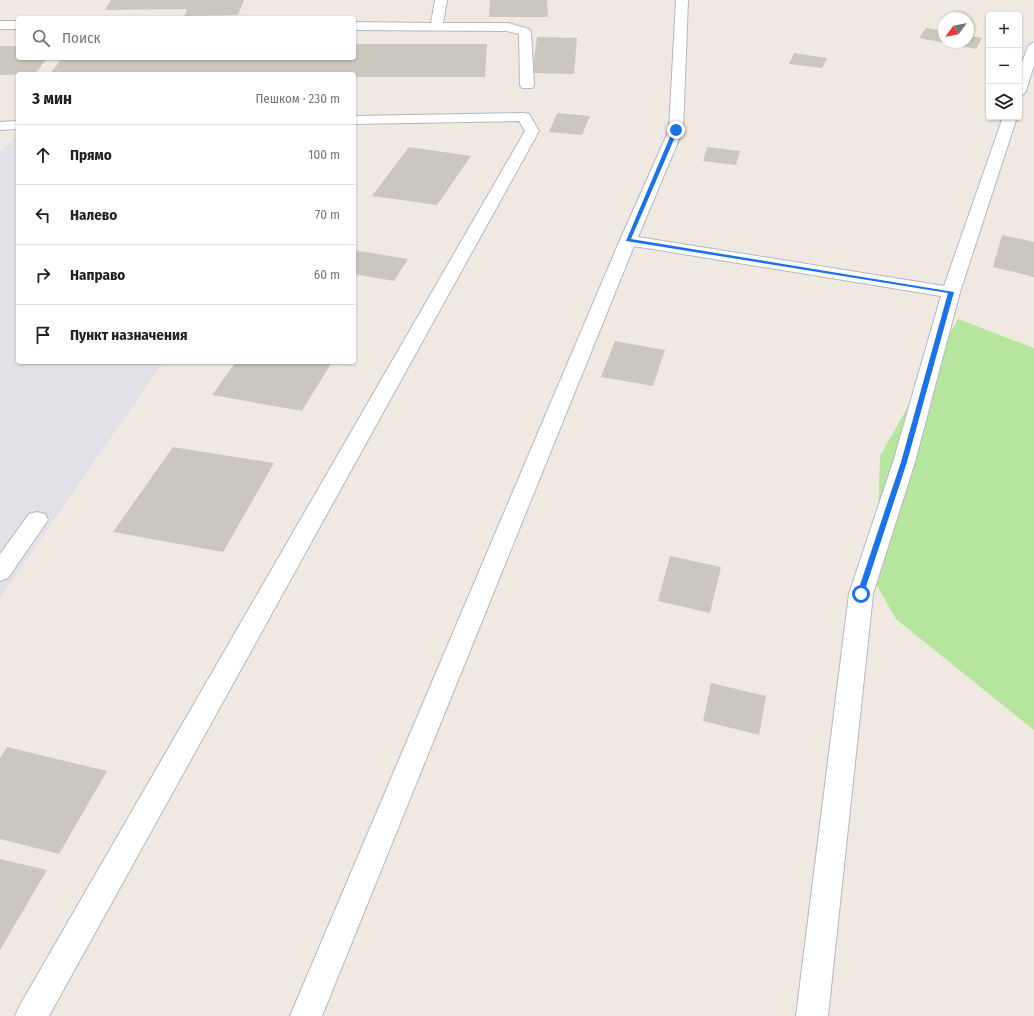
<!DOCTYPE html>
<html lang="ru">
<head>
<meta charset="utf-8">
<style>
  body { margin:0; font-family:"Fira Sans Condensed",sans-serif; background:#f6f6f6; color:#222 }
  .controls { position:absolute; right:12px; top:12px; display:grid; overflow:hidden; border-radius:4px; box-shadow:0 1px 3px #0004 }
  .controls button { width:36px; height:36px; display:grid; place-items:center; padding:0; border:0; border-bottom:1px solid #e0e0e0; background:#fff; color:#222; font:20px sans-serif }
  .compass { position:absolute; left:938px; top:12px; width:36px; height:36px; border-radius:50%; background:#fff; box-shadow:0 1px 3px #0004; rotate:237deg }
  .stop { position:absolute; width:12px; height:12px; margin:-9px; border:3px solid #1a73e8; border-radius:50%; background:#fff }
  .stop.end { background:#1a73e8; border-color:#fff; box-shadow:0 1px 4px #0008 }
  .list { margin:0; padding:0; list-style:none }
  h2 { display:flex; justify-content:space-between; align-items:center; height:52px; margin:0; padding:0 16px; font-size:17px }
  h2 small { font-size:13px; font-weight:400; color:#767676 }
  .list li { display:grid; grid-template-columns:26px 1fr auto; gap:12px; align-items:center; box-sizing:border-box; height:60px; padding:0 16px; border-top:1px solid #e0e0e0 }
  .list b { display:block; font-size:15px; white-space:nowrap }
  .list em { font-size:13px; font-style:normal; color:#767676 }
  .icon { flex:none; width:22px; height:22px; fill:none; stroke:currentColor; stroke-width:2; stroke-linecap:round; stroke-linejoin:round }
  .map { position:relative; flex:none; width:1034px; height:1016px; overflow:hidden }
  .search { position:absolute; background:#fff; box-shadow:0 1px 3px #0004; left:16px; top:16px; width:340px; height:44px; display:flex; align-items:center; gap:10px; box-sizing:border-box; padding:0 14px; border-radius:4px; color:#767676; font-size:15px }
  .panel { position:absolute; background:#fff; box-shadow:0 1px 3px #0004; left:16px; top:72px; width:340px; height:292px; border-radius:4px }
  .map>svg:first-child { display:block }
  .industrial { fill:#e3e1e8 }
  .green { fill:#b6e59e }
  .building { fill:#cbc7bf }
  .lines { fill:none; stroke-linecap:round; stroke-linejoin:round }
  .minor-casing { stroke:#b4b7c1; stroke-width:2 }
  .minor { fill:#fff; fill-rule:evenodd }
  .route { fill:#1a73e8 }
</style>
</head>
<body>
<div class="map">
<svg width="1034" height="1016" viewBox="0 0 1034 1016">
  <rect width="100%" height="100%" fill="#efe9e1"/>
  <path class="industrial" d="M16,137H18V362H163L0,598V152Z"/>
  <path class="green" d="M958,319L1034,348V730L896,619L876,584L880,456Z"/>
  <path class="building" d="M111,0H244L238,15L184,16L187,9L105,10Z
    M490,0H547L548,17H489Z
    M926,28L944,31V42H968V36L982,38L976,49L919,38Z
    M537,37L577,38L574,74L532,73Z
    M354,44H487L485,77H354V74H50L62,58H354Z
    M0,46H18V58H47L35,74L0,75Z
    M794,53L827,58L822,68L789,64Z
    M557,113L590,116L582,135L549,132Z
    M409,147L471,156L437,205L372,196Z
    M707,147L740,151L736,165L703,161Z
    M1002,235L1034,242V277L993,267Z
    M354,250L408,259L394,281L354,274Z
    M615,341L665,350L653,386L601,377Z
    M236,362H332L302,411L212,395Z
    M173,447L274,463L223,552L113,532Z
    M670,556L721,567L710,613L658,601Z
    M711,683L766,696L759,735L703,721Z
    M7,747L107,771L59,854L0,839V758Z
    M0,859L47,870L0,950Z"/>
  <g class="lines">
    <g class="minor-casing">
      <path id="minor" d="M435,0H447L443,23H508L529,29L531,32L534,85L532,88H522L520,85L519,34L507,31L354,30V22L431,23Z
        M676,0H688L683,130L638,237L944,286L1003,117H1017L960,292L915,462L873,594L828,1016H796L849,594L893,462L941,296L634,246L322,1016H290L620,240L669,130Z
        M0,21H18V29H0Z
        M1034,42V65L1026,91L1024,94L1019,95V71L1028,46Z
        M524,113L529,114L539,131L49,1016H15L20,1005L525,131L519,121L354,124V116Z
        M18,121V129L0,130V122Z
        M37,512L45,514L48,520L8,578L0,581V554L29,514Z"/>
    </g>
    <use href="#minor" class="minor"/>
  </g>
  <path class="route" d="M676,129L678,130L631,239L954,292L907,462L863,596H858L857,594L901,462L948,293L626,241L673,130Z"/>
</svg>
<div class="controls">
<button>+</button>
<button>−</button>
<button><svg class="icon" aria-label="layers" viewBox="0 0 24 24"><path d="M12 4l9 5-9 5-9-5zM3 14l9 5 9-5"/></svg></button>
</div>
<svg class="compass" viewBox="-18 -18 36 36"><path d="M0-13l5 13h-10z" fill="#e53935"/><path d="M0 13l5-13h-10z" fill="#767676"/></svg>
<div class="stop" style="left:861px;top:594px"></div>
<div class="stop end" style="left:676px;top:130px"></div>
<div class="search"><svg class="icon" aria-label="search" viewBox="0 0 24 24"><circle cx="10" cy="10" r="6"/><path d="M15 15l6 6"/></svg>Поиск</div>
<section class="panel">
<h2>3 мин<small>Пешком · 230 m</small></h2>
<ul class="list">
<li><svg class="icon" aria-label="ahead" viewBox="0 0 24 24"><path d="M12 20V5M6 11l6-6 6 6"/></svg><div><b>Прямо</b></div><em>100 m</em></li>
<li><svg class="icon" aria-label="left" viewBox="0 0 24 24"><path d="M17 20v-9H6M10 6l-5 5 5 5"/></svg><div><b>Налево</b></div><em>70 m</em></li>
<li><svg class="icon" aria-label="right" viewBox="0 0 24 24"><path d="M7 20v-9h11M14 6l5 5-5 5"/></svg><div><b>Направо</b></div><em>60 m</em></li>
<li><svg class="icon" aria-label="arrive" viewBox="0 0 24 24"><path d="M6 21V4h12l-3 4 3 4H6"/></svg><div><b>Пункт назначения</b></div></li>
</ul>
</section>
</div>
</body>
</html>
